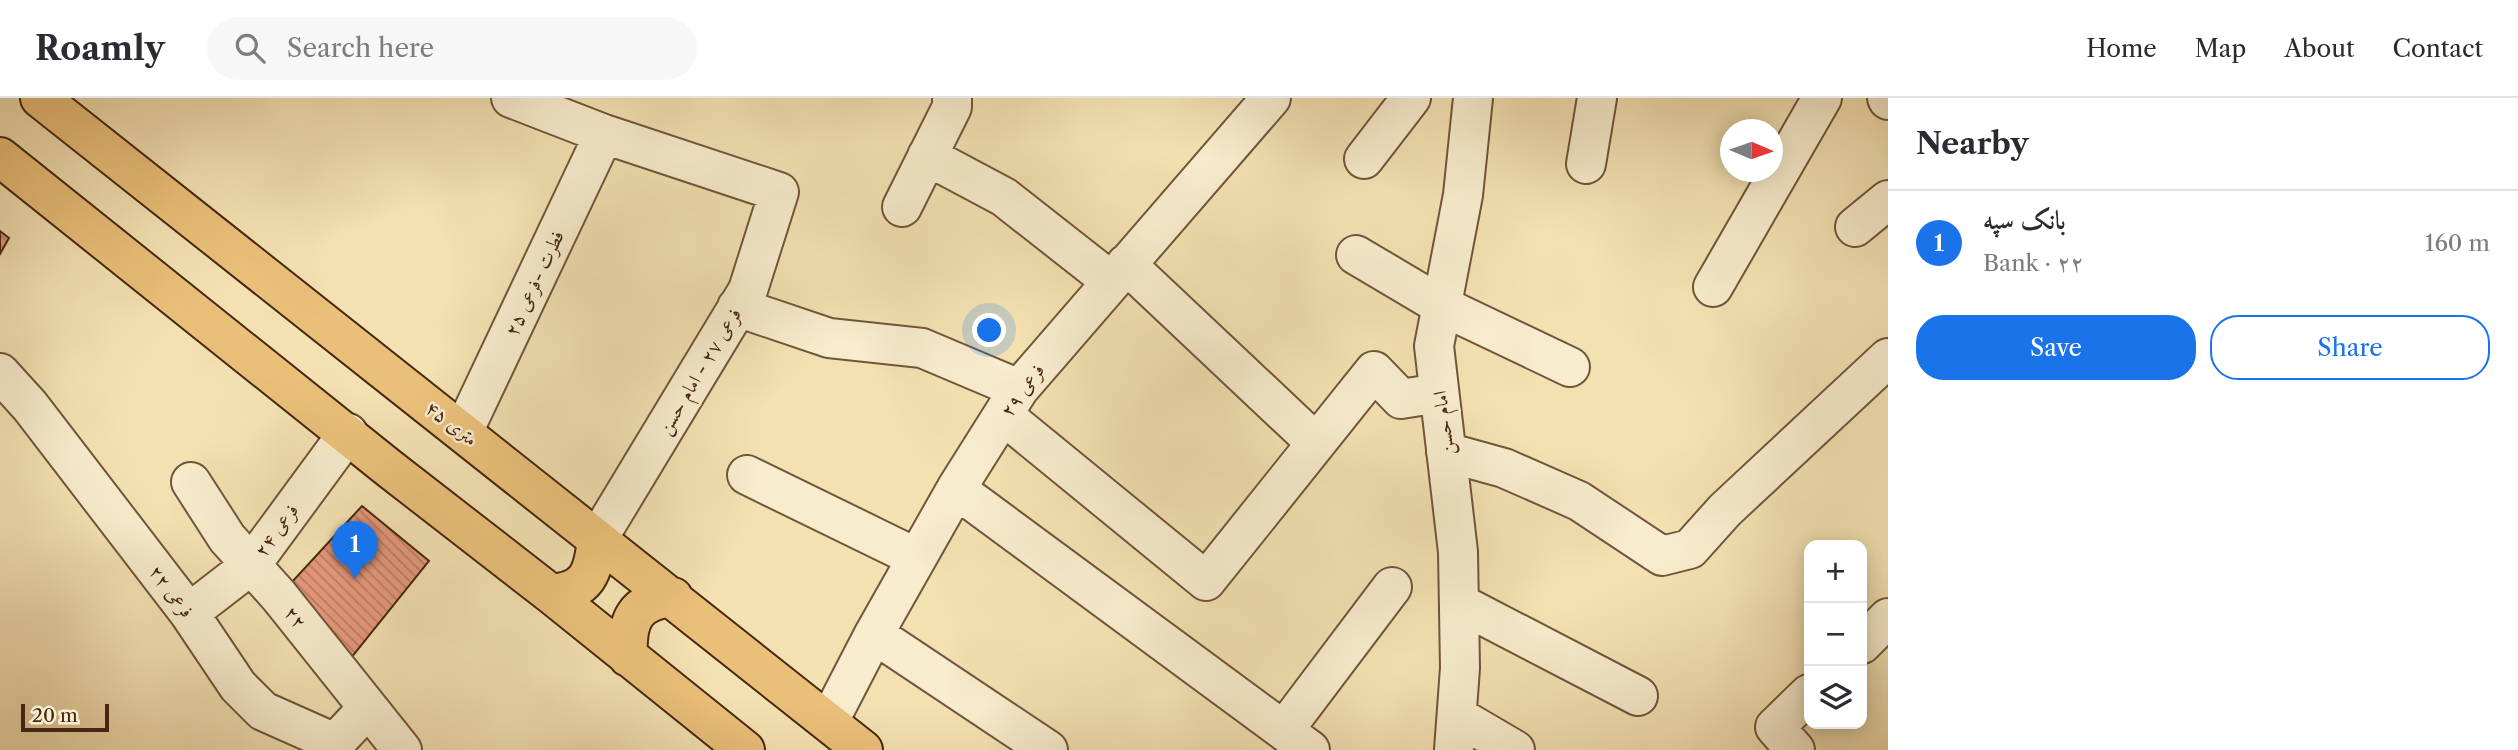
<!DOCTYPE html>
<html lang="en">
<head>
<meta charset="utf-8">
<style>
  body { margin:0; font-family:"Libre Caslon Text",Amiri,serif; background:#f7f7f7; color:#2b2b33 }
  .controls { position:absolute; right:21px; bottom:21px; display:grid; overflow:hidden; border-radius:14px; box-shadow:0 4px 18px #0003 }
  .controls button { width:63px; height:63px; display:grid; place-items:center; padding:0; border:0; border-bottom:2px solid #e1e1e2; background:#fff; color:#2b2b33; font:35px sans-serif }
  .compass { position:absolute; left:1720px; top:21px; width:63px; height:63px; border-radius:50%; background:#fff; box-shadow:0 4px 18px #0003; rotate:92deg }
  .scale { position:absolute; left:21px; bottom:18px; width:88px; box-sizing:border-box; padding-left:7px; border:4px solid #472613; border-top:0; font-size:19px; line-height:24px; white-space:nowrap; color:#472613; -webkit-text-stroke:5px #f7eccd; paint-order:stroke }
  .you { position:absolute; left:990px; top:233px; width:24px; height:24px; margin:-18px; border:5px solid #fff; border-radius:50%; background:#1a73e8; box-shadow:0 0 0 10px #1a73e833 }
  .badge { display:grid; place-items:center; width:46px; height:46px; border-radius:50%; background:#1a73e8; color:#fff; font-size:23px; font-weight:700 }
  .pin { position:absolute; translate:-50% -58px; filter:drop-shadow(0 2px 4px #0008) }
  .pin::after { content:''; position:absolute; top:37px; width:24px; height:21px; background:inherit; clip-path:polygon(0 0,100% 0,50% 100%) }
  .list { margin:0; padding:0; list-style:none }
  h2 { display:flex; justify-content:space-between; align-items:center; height:91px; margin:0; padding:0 28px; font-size:30px }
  h2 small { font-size:23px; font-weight:400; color:#7c7c81 }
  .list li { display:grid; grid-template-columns:46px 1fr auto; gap:21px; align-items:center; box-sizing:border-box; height:105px; padding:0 28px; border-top:2px solid #e1e1e2 }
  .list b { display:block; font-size:26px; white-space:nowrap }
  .list p { margin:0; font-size:23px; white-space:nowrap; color:#7c7c81 }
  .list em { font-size:23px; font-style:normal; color:#7c7c81 }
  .actions { display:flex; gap:14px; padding:21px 28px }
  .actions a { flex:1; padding:16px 0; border:2px solid #1a73e8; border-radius:28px; text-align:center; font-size:24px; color:#1a73e8 }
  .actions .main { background:#1a73e8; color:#fff }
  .icon { flex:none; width:38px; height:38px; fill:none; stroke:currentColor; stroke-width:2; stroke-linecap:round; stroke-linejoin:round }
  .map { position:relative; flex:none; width:1888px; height:652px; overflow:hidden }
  header { display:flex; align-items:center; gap:42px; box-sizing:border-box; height:98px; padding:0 35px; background:#fff; border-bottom:2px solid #e1e1e2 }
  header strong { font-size:33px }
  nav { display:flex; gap:38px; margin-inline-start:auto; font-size:24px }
  .search { width:490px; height:63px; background:#f7f7f7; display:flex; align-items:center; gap:18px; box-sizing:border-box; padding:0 24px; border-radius:38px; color:#7c7c81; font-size:26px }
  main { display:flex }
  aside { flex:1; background:#fff }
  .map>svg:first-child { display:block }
  .building { fill:url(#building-back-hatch); stroke:#472613; stroke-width:2 }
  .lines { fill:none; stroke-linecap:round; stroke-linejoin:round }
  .minor-casing { stroke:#72553b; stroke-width:42 }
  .major-casing { stroke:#472613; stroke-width:42 }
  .minor { stroke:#f7eccd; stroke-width:38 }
  .major { stroke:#eac079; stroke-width:38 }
  .labels { text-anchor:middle; stroke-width:5; stroke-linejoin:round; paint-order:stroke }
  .street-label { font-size:19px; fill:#472613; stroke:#f7eccd }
</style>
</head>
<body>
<header>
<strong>Roamly</strong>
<div class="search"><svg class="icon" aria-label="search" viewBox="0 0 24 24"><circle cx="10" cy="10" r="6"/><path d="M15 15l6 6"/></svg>Search here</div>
<nav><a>Home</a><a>Map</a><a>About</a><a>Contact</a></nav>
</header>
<main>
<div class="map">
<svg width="1888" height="652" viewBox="0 0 1888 652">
  <defs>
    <pattern id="building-back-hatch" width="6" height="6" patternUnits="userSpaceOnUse" patternTransform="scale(1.75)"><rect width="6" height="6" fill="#e5987b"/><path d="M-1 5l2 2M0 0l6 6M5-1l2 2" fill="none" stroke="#bb7c64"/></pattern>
  </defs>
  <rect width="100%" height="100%" fill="#f3e1b2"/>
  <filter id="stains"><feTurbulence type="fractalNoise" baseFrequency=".00286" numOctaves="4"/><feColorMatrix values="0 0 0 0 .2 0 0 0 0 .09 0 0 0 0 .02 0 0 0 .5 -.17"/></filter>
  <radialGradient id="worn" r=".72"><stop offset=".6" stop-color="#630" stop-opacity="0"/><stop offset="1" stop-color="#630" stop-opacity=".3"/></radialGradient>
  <path class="building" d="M0,133L9,140L0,156Z
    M362,408L429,463L339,575L279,498Z"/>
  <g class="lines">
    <g class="minor-casing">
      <path id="minor" d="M511,0L604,36L779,94L748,192L597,442
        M1887,0L1888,2
        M927,58L1004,99L1111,183
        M1364,61L1411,0
        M1586,66L1597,0
        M902,109L952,9V0
        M1855,129L1888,102
        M1356,157L1442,208L1570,269
        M1126,166L1316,345
        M1713,189L1822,0
        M737,209L829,240L922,250L1019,291
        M0,275L30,308L189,515L238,588L263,613L335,645L367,611
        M1003,317L1206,483L1374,273L1401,301L1439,295
        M463,334L604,36
        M1446,354L1504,370L1579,403L1662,458L1690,451L1725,412L1888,260
        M747,377L917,460
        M191,384L227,440L279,498L402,652
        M956,391L1310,652
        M1459,505L1638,598
        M189,515L251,467L348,335
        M874,536L1048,652
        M1862,546L1888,520
        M1457,618L1515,652
        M829,623L874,536L956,391L1019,291L1271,0
        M1284,632L1392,489
        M1454,652L1460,570L1458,454L1434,248L1463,97L1473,0
        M1795,652L1775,629L1809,596"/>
    </g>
    <g class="major-casing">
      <path id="major" d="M40,0L863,652
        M0,59L390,371L551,496L745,652
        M551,496C588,493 593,475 597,442
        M628,559C626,523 634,503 673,499"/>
    </g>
    <use href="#minor" class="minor"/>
    <use href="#major" class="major"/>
  </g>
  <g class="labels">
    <g class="street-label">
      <text transform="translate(534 185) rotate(-65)" y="7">فطرت -فرعی ۲۵</text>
      <text transform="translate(699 273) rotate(-59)" y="7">فرعی ۲۷ - امام حسن</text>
      <text transform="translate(1022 292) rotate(-54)" y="7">فرعی ۲۹</text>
      <text transform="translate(452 325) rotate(38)" y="7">۴۵ متری</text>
      <text transform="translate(1443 325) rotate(-97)" y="7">امام حسن</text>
      <text transform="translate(276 432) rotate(-54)" y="7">فرعی ۲۴</text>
      <text transform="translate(172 493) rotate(53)" y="7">فرعی ۲۲</text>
      <text transform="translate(296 519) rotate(52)" y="7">۲۲</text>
    </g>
  </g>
  <rect width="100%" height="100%" filter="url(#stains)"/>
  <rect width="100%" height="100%" fill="url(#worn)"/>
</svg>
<div class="controls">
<button>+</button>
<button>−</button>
<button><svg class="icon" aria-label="layers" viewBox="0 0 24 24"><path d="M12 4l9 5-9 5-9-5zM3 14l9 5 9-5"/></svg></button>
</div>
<svg class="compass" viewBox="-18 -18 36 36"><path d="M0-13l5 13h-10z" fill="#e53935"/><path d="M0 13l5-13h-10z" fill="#7c7c81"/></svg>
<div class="scale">20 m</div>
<div class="you"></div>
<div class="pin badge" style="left:355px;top:481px">1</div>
</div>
<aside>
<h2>Nearby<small></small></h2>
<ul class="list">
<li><span class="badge">1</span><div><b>بانک سپه</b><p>Bank · ۲۲</p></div><em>160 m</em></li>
</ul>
<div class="actions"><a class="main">Save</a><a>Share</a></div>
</aside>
</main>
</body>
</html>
